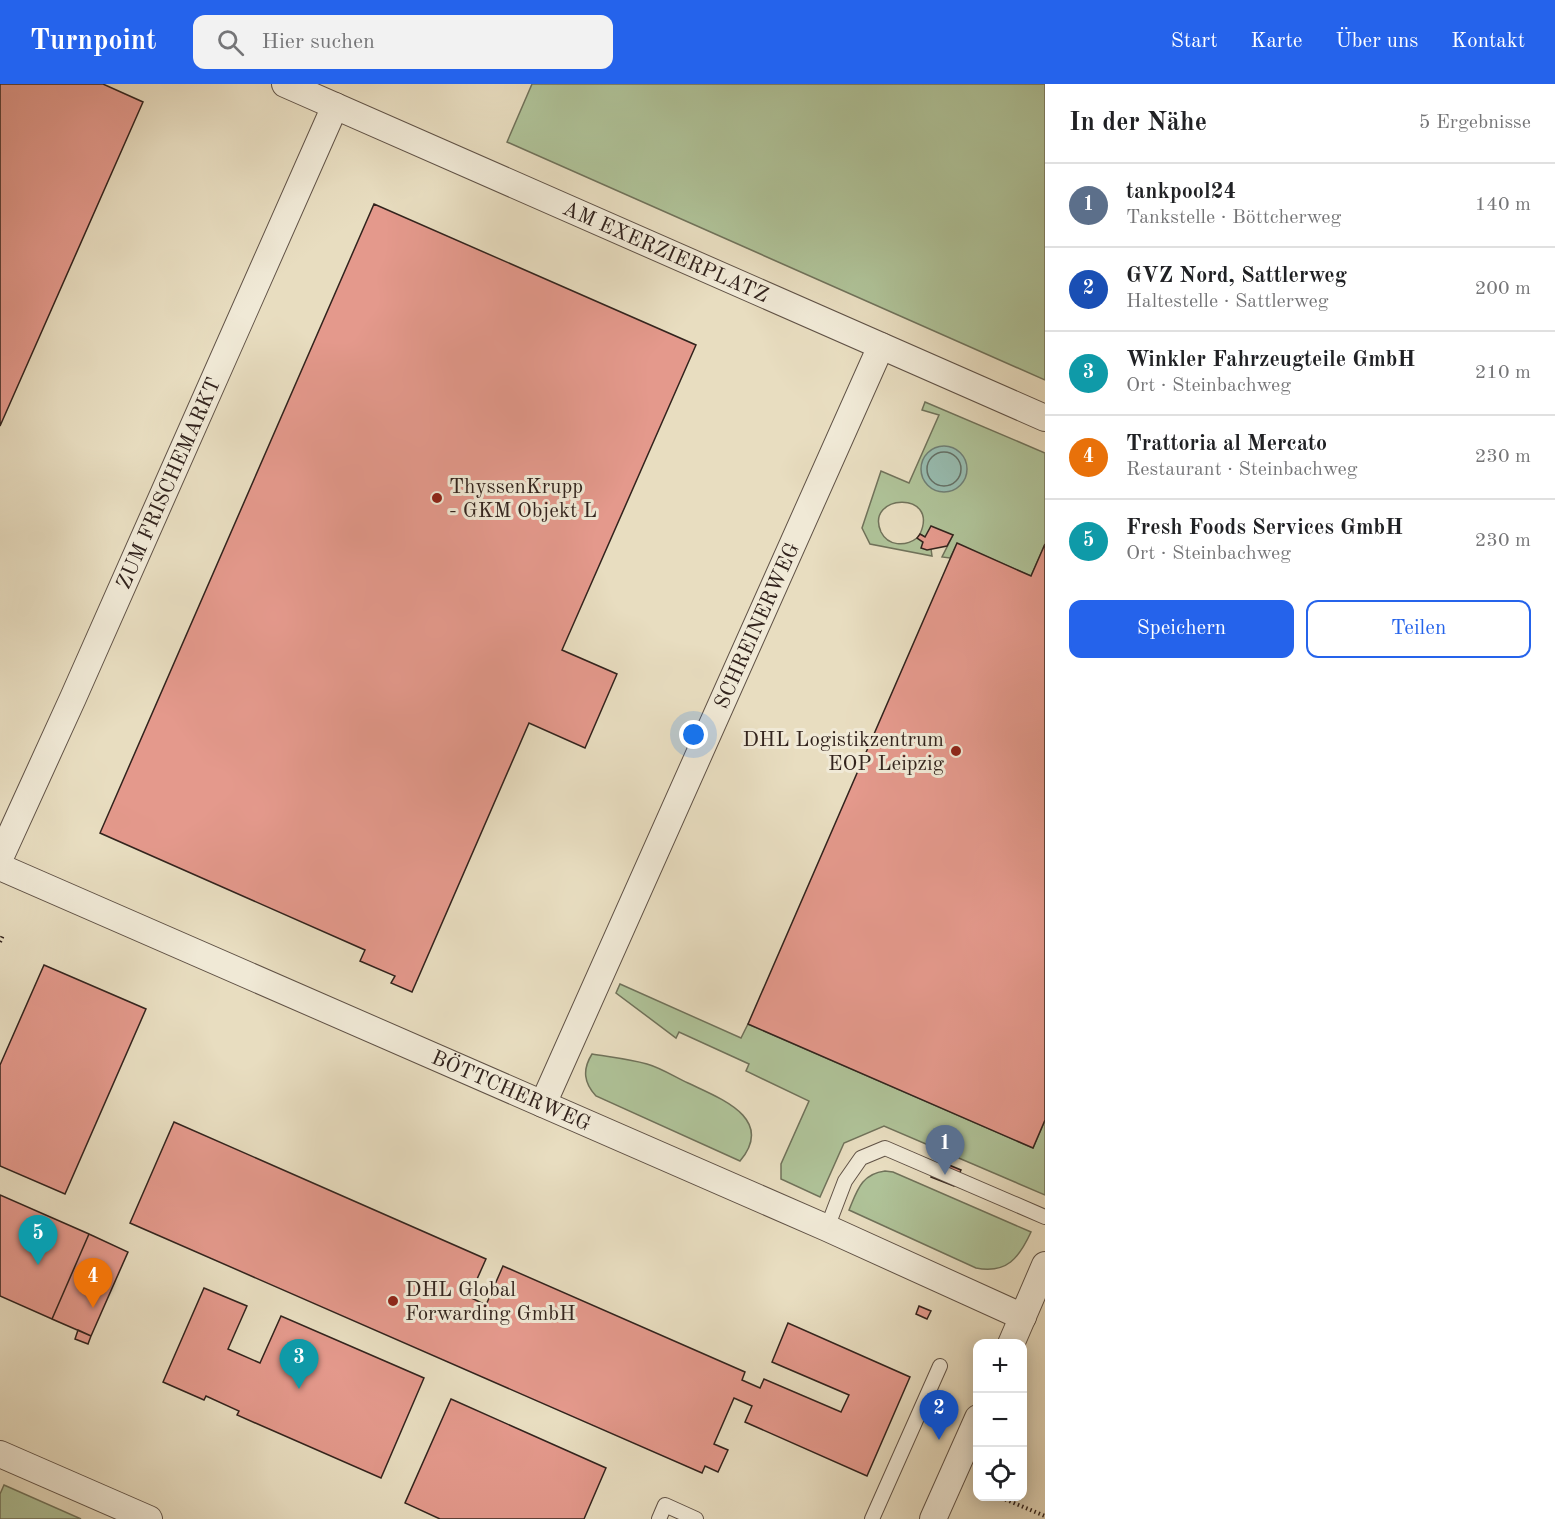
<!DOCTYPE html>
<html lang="de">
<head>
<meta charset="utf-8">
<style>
  body { margin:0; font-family:"Old Standard TT",serif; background:#f2f2f2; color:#202124 }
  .controls { position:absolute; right:18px; bottom:18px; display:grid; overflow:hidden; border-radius:12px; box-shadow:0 3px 15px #0003 }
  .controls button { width:54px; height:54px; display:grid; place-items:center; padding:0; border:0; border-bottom:2px solid #e0e0e0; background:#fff; color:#202124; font:30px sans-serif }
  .you { position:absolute; left:694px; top:651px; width:21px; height:21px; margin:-15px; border:4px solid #fff; border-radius:50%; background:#1a73e8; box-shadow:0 0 0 9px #1a73e833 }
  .badge { display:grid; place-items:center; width:39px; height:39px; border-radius:50%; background:#2563eb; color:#fff; font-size:20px; font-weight:700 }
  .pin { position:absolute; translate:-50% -50px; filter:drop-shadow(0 2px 3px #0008) }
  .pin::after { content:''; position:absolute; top:32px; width:21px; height:18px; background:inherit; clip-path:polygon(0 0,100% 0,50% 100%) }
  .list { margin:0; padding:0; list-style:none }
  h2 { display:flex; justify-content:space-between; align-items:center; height:78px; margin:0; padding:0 24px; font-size:26px }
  h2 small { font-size:20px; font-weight:400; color:#757577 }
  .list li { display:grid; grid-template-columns:39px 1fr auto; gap:18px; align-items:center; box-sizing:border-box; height:84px; padding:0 24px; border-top:2px solid #e0e0e0 }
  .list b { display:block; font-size:22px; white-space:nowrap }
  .list p { margin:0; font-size:20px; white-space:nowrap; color:#757577 }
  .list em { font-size:20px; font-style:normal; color:#757577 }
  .actions { display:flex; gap:12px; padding:18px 24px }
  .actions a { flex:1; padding:14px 0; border:2px solid #2563eb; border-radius:12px; text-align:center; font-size:21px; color:#2563eb }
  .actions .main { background:#2563eb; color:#fff }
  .icon { flex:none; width:33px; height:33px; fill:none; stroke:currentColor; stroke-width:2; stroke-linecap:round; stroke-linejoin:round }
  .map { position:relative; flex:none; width:1045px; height:1435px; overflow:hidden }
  header { display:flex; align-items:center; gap:36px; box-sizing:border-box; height:84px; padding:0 30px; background:#2563eb; color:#fff }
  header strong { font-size:28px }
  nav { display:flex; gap:33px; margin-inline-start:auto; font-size:21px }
  .search { width:420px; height:54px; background:#f2f2f2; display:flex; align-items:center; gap:15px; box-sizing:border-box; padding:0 21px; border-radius:12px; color:#757577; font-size:22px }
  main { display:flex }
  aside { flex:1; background:#fff }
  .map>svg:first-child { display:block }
  .green { fill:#afc298; stroke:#70725a; stroke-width:1.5 }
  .water { fill:#97bcb0; stroke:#6f7f75; stroke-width:1.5 }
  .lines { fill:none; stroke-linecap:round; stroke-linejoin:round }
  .shore { stroke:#647066; stroke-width:1.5 }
  .building { fill:#e4998c; stroke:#32231d; stroke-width:1.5 }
  .lane-casing { stroke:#605246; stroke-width:16 }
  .street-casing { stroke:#605246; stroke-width:28 }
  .path { stroke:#32231d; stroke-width:4; stroke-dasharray:1.5 3; stroke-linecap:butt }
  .lane { stroke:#f0e9d6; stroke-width:14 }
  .street { stroke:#f0e9d6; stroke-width:26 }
  .poi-dot { fill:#8f2418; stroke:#f0e9d6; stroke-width:2 }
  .labels { text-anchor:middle; stroke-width:6; stroke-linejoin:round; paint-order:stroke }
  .street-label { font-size:21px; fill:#32231d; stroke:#f0e9d6 }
  .poi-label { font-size:21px; fill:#32231d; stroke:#f0e9d6; text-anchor:start }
</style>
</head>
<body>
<header>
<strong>Turnpoint</strong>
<div class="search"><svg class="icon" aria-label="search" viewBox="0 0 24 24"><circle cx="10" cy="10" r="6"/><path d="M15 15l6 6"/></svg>Hier suchen</div>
<nav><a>Start</a><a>Karte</a><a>Über uns</a><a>Kontakt</a></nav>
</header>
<main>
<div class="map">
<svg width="1045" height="1435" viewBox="0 0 1045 1435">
  <rect width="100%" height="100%" fill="#e8ddc0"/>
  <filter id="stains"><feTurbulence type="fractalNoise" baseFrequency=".00333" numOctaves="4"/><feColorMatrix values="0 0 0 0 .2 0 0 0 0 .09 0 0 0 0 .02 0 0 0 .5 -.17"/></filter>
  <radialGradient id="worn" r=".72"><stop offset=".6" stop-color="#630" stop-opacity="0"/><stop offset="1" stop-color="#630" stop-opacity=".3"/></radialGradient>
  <path class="green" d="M532,0H1045V296L507,58Z
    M925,318L1045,369V460L1031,492L957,460L950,474L942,473L953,451L925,453L920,450C940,406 864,410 881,448C888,462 905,463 917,454L931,465L932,472L870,460L862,444L881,387L909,399L939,331L922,326Z
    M620,900L741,954L748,940L1033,1064L1045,1036V1111L884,1042L844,1059L820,1113L781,1095V1080L809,1017L746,987L749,980L679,948L676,954L616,909Z
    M592,970C610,973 629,975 647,980C661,984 675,993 688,999C719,1014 776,1034 740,1077L596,1012C584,999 582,986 592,970Z
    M885,1087L893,1088L1031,1148C1019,1174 1007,1190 976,1184L849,1126C857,1107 861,1090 885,1087Z
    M4,1401L81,1435H0V1410Z"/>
  <path class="water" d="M921 385a23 23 0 1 1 46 0a23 23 0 1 1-46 0Z"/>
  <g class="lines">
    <path class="shore" d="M927 385a17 17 0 1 1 34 0a17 17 0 1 1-34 0Z"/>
  </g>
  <path class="building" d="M0,0H103L143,18L0,342Z
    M374,120L696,261L562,566L617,590L585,664L529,639L412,908L391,899L395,892L360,877L365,866L100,749Z
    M931,442L953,451L947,462L927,466L921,464L923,458L917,454L920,450L925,453Z
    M957,459L1031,492L1045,460V1036L1033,1064L748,940Z
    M44,881L146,925L65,1110L0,1082V981Z
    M174,1038L486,1175L469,1213L486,1221L503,1182L745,1288L742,1296L760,1304L764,1295L841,1328L849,1311L772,1278L788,1239L910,1293L867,1392L745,1338L752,1322L734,1314L714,1360L728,1366L718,1388L705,1382L702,1389L130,1139Z
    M937,1076L961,1086L954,1102L931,1093Z
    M0,1111L89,1150L52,1235L0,1212Z
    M89,1150L128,1168L91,1252L52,1235Z
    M204,1204L247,1222L228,1265L260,1279L281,1232L424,1294L381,1394L237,1331L239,1327L206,1312L204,1316L163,1298Z
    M919,1222L931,1227L927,1235L916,1230Z
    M78,1246L91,1252L88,1260L75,1255Z
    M451,1315L606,1384L584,1435H440L405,1419Z"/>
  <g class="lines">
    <g class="lane-casing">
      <path id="lane" d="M827,1144L845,1097L861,1074L885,1064L1045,1133
        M659,1435L665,1421L696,1435
        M872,1435L940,1282"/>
    </g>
    <g class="street-casing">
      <g id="street">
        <path id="s1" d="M285,0L1045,334"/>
        <path id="s2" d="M0,774L73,614L335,22"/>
        <path id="s3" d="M0,783L827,1144L1023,1233"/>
        <path id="s4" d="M543,1020L881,262"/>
        <path d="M1011,1260L1045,1181"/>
        <path d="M0,1370L149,1435"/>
        <path d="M933,1435L978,1334"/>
      </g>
    </g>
    <path class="path" d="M0,858L3,851
      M997,1412L1045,1432"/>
    <use href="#lane" class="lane"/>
    <use href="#street" class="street"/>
  </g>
  <g class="poi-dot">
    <circle cx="437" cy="414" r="6"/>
    <circle cx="956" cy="667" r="6"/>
    <circle cx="393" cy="1217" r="6"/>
  </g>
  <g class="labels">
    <g class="street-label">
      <text dy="7" stroke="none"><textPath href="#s1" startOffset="416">AM EXERZIERPLATZ</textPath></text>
      <text dy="7" stroke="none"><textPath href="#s2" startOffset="411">ZUM FRISCHEMARKT</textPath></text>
      <text dy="7" stroke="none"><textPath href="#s4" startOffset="524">SCHREINERWEG</textPath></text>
      <text dy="7" stroke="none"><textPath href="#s3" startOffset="558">BÖTTCHERWEG</textPath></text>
    </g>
    <g class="poi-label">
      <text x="449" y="409">ThyssenKrupp<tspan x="449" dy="24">- GKM Objekt L</tspan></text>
      <text x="944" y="662" text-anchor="end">DHL Logistikzentrum<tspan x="944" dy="24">EOP Leipzig</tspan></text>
      <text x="405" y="1212">DHL Global<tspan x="405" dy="24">Forwarding GmbH</tspan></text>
    </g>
  </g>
  <rect width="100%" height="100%" filter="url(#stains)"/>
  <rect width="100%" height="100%" fill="url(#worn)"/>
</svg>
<div class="controls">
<button>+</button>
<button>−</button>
<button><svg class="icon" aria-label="locate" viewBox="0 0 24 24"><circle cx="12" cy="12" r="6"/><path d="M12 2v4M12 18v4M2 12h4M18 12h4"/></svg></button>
</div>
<div class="you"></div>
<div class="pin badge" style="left:945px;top:1091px;background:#5c6f8a">1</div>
<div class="pin badge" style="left:939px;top:1356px;background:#1a4fb4">2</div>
<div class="pin badge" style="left:299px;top:1305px;background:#0f9aa8">3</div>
<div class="pin badge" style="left:93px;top:1224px;background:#e8710a">4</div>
<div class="pin badge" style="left:38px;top:1181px;background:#0f9aa8">5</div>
</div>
<aside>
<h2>In der Nähe<small>5 Ergebnisse</small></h2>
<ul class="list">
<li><span class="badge" style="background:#5c6f8a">1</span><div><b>tankpool24</b><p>Tankstelle · Böttcherweg</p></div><em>140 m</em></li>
<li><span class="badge" style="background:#1a4fb4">2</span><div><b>GVZ Nord, Sattlerweg</b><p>Haltestelle · Sattlerweg</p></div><em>200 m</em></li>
<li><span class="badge" style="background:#0f9aa8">3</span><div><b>Winkler Fahrzeugteile GmbH</b><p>Ort · Steinbachweg</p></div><em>210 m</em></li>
<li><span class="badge" style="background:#e8710a">4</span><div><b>Trattoria al Mercato</b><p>Restaurant · Steinbachweg</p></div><em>230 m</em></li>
<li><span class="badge" style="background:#0f9aa8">5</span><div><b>Fresh Foods Services GmbH</b><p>Ort · Steinbachweg</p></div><em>230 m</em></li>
</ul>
<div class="actions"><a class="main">Speichern</a><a>Teilen</a></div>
</aside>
</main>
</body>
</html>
